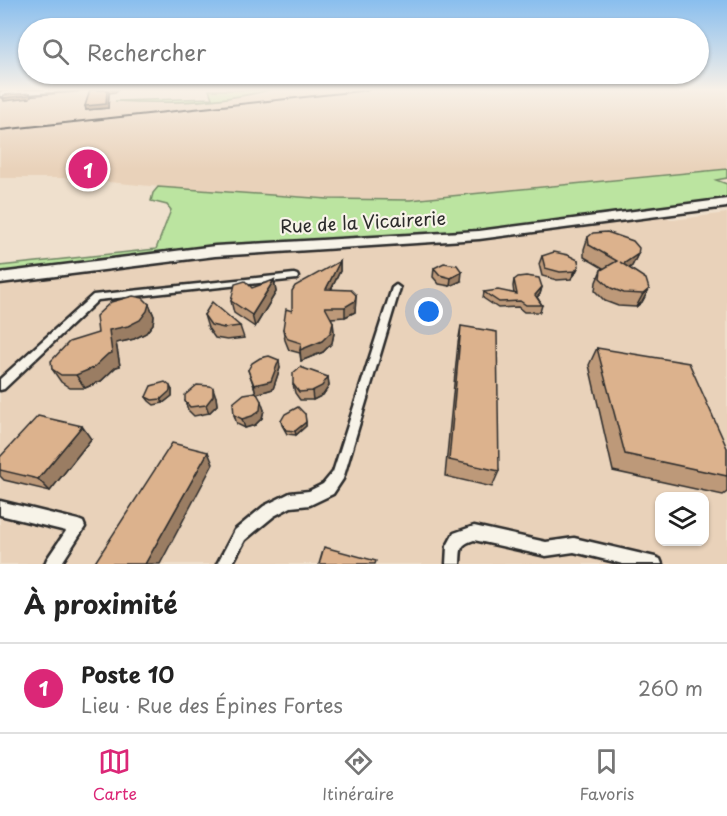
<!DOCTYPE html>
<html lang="fr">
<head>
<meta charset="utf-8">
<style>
  body { margin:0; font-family:"Playpen Sans",sans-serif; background:#f2f2f2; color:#222 }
  .controls { position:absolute; right:18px; bottom:18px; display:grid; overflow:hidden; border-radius:12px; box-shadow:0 2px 4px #0004 }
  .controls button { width:54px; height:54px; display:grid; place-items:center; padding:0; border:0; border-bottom:2px solid #e0e0e0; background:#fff; color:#222; font:30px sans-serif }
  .you { position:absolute; left:429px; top:312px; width:21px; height:21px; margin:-15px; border:4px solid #fff; border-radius:50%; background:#1a73e8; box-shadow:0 0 0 9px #1a73e833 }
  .badge { display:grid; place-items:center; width:39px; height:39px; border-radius:50%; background:#db2777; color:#fff; font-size:20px; font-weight:700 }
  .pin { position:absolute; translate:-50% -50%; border:3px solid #fff; box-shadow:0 2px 6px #0006 }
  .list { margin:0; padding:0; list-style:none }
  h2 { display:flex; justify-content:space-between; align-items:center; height:78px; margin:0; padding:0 24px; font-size:26px }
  h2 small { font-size:20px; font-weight:400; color:#767676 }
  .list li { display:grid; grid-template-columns:39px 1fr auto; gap:18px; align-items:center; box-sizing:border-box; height:90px; padding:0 24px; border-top:2px solid #e0e0e0 }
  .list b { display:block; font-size:22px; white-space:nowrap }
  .list p { margin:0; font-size:20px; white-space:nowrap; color:#767676 }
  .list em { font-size:20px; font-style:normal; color:#767676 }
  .icon { flex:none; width:33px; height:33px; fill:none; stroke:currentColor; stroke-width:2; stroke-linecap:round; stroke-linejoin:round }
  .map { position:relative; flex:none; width:727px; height:564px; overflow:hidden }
  .search { position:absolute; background:#fff; box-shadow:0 2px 4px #0004; left:18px; right:18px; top:18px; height:66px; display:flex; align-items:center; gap:15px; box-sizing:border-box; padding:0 21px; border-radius:33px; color:#767676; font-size:22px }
  .sheet { height:168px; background:#fff }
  nav { display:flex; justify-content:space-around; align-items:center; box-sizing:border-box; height:84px; border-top:2px solid #e0e0e0; background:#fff; font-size:16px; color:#767676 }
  nav a { display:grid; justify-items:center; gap:3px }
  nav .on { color:#db2777 }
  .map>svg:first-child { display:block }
  .built { fill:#e9d2ba; fill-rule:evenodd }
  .green { fill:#bbe4a0; stroke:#738866; stroke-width:1.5 }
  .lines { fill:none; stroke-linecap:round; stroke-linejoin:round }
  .lane-casing { stroke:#2b2b2b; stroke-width:5 }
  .street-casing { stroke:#2b2b2b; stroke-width:5 }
  .lane { fill:#f7f3e8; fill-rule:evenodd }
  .street { fill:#f7f3e8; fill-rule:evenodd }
  .rail { stroke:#2b2b2b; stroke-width:2 }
  .wall { fill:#bd9979; stroke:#2b2b2b; stroke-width:1.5 }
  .shaded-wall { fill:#9a7d63; stroke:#2b2b2b; stroke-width:1.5 }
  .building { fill:#dcb28d; stroke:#2b2b2b; stroke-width:1.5 }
  .labels { text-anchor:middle; stroke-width:4.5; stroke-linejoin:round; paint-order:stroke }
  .street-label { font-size:18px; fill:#2b2b2b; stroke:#f7f3e8 }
</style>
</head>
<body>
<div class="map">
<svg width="727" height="564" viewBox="0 0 727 564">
  <rect width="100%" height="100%" fill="#efe0cd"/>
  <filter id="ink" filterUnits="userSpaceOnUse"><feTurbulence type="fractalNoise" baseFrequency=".0167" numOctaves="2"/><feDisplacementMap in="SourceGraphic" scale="12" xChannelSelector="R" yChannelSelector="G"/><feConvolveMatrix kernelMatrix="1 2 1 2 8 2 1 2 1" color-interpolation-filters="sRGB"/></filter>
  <g filter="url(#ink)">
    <path class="built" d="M276,90H727V169L410,200L328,199L212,192L67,178H0V95L68,92L99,100L154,103L188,102L256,95Z
      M727,213V564H0V283L207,256L480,239L645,217L661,215L673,220ZM660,496H704V542H660Z"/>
    <path class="green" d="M209,90H270C221,102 165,104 115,101L212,98Z
      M727,169V178L716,180L727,184V199L475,232L209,246L0,273V266L156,249L171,210L167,205L151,201L153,193L158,187L328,199L410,200Z"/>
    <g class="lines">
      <g class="lane-casing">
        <path id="lane" d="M294,274L297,275L298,277L297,279L98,300L4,389L0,390V379L93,295Z
          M396,285L400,288L343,479L333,494L310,505L291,507L274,516L245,540L232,564H217L235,530L264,506L290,493L309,491L323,484L333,472L392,288Z
          M0,501L78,520L83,522L85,527L61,564H45L47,559L66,531L0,515Z
          M474,526L546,542L574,538L655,557L660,559L662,564H623L574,552L546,556L474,540C459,545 461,549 460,564H446L447,546L454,533Z"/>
      </g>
      <g class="street-casing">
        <path id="street" d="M28,90H78L0,96V92Z
          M727,199V207L479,239L215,256L0,283V273L215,246L479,231Z"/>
      </g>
      <use href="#lane" class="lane"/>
      <use href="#street" class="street"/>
      <path class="rail" d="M0,130L369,90"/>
    </g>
    <path class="wall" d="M90,90H119L115,92L109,93L108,108L86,110Z
      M588,237L638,254L632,266L629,268L649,289L642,302L636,307L618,306L605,301L595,291L596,282L601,270L603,268L584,257V249Z
      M542,256L578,260L575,274L571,279L557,280L542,276L539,264Z
      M340,261V271L331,290L356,295L355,312L345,317L331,318L333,322L334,333L332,343L323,352L301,361L300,353L289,350L285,340L283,329L292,311Z
      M434,268L461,281L450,286L439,284L433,277Z
      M274,280L276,292L255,327L234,313L231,301Z
      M514,280L542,287L540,294L537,297L542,305L540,312H524L518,307L498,308L483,298L484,292L514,294L513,286Z
      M149,304L154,316L153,324L146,333L134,339L116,343L120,366L116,367L101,381L85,388H70L61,382L52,369L98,333Z
      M204,315L240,326L244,338L227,340L215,338L208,328Z
      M461,326L499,471L492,487L445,476L458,343Z
      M597,348L727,448V492L723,495L613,471L589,365Z
      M280,368L273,389L257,394L264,410L262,418L255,425L245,428L237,424L234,415L256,392L248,370Z
      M328,377L329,386L323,395L313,400H300L295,393L293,384Z
      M172,390V396L163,403L154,405L149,401L146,397Z
      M216,397L217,405L209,413L194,416L188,410L185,401Z
      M305,414L306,426L296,435L287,434L282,425L281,421Z
      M91,439L50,491L4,480L0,476V457Z"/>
    <path class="shaded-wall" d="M107,90L109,93L108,108L86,110L85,106Z
      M30,93L31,96L30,98L4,101L3,98Z
      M638,254L632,266L617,276L623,264Z
      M340,261V271L326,300V289Z
      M579,266L575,274L571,279L575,271Z
      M462,272L461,281L450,286L451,278Z
      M274,280L276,292L255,327L252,315Z
      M542,287L540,294L533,301L535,295Z
      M649,289L642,302L636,307L643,294Z
      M356,295L355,312L345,317V307Z
      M149,304L154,316L153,324L146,333L134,339L116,343L120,366L116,367L101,381L85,388L76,375L109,330Z
      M333,322L334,333L332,343L323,352L301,361L300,350Z
      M279,360L280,368L273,389L256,394L254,385Z
      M328,377L329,386L323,395L313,400L312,391Z
      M170,386L172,390V396L163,403L161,399Z
      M213,388L216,397L217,405L209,413L206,405Z
      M261,401L264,410L262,418L255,425L245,428L242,419Z
      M306,422V426L296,435L295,431Z
      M82,426L91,439L50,491L38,479Z
      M208,452L213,464L160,564H145Z"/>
    <path class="building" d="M90,90H107L106,104L85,106Z
      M30,93L29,95L3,98L4,95Z
      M607,232L633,241L639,248L638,254L623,264L620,262L646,279L649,289L643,294L624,293L611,288L600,278L601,270L617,261L589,245L588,237L593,233Z
      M554,252L568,255L578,260L579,266L575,271L560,272L545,268L542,256Z
      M340,261L326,289L351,290L356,295L355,301L345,307H325L333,322L331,332L322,341L300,350L301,343L288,339L283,329L286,309L292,311V291L295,286Z
      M444,263L457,265L462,272L451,278L440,275L434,268Z
      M526,276L539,278L542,287L535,295L542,305H526L520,301L499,302L484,292L498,290L517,294L514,280L518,277Z
      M274,280L252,315L231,301L235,284L245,281L252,288Z
      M133,296L143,298L149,304L147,311L140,320L128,326L109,330L112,353L108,354L93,368L76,375H61L52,369L51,361L69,342L98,333L96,316L111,302Z
      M212,302L240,326L224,328L211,325L204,315Z
      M461,326L497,332L499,471L449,460Z
      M597,348L689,363L727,448V476L625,454Z
      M269,356L279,360L271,381L254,385L248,370L252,363L260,358Z
      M300,367L328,377L322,386L312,391L299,392L293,384V373Z
      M165,382L170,386V391L161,399L152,400L146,397L151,386Z
      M197,385L210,386L213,388V396L206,405L190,407L185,401V395Z
      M256,392L261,401L260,410L252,416L242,419L234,415L233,403L244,394Z
      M298,407L305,414L306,422L295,431L286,430L281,421L285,414Z
      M38,416L82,426L38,479L0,470V457Z
      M172,443L208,452L145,564H94Z
      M324,547L376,561L375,564H319Z"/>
  </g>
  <linearGradient id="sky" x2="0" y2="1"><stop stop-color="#89beee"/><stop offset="0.53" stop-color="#f8f1e8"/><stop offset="1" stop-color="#f8f1e8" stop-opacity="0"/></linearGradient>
  <rect width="727" height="169" fill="url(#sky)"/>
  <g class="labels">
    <g class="street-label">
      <text transform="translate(363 223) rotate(-3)" y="6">Rue de la Vicairerie</text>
    </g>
  </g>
</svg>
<div class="controls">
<button><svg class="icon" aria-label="layers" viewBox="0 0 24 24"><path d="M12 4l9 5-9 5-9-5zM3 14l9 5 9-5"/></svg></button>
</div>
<div class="you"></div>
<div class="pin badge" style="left:88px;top:169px">1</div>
<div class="search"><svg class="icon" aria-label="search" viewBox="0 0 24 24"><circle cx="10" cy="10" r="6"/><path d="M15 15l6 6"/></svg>Rechercher</div>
</div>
<section class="sheet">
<h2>À proximité<small></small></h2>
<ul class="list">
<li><span class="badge">1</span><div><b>Poste 10</b><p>Lieu · Rue des Épines Fortes</p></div><em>260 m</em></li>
</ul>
</section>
<nav>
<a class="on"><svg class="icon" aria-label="map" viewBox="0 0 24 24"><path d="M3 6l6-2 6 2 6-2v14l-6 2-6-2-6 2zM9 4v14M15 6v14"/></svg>Carte</a>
<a><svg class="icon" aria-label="directions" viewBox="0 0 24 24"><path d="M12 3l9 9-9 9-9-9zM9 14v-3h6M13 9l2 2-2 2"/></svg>Itinéraire</a>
<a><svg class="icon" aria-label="saved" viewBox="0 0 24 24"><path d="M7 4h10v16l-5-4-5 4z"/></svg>Favoris</a>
</nav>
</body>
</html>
